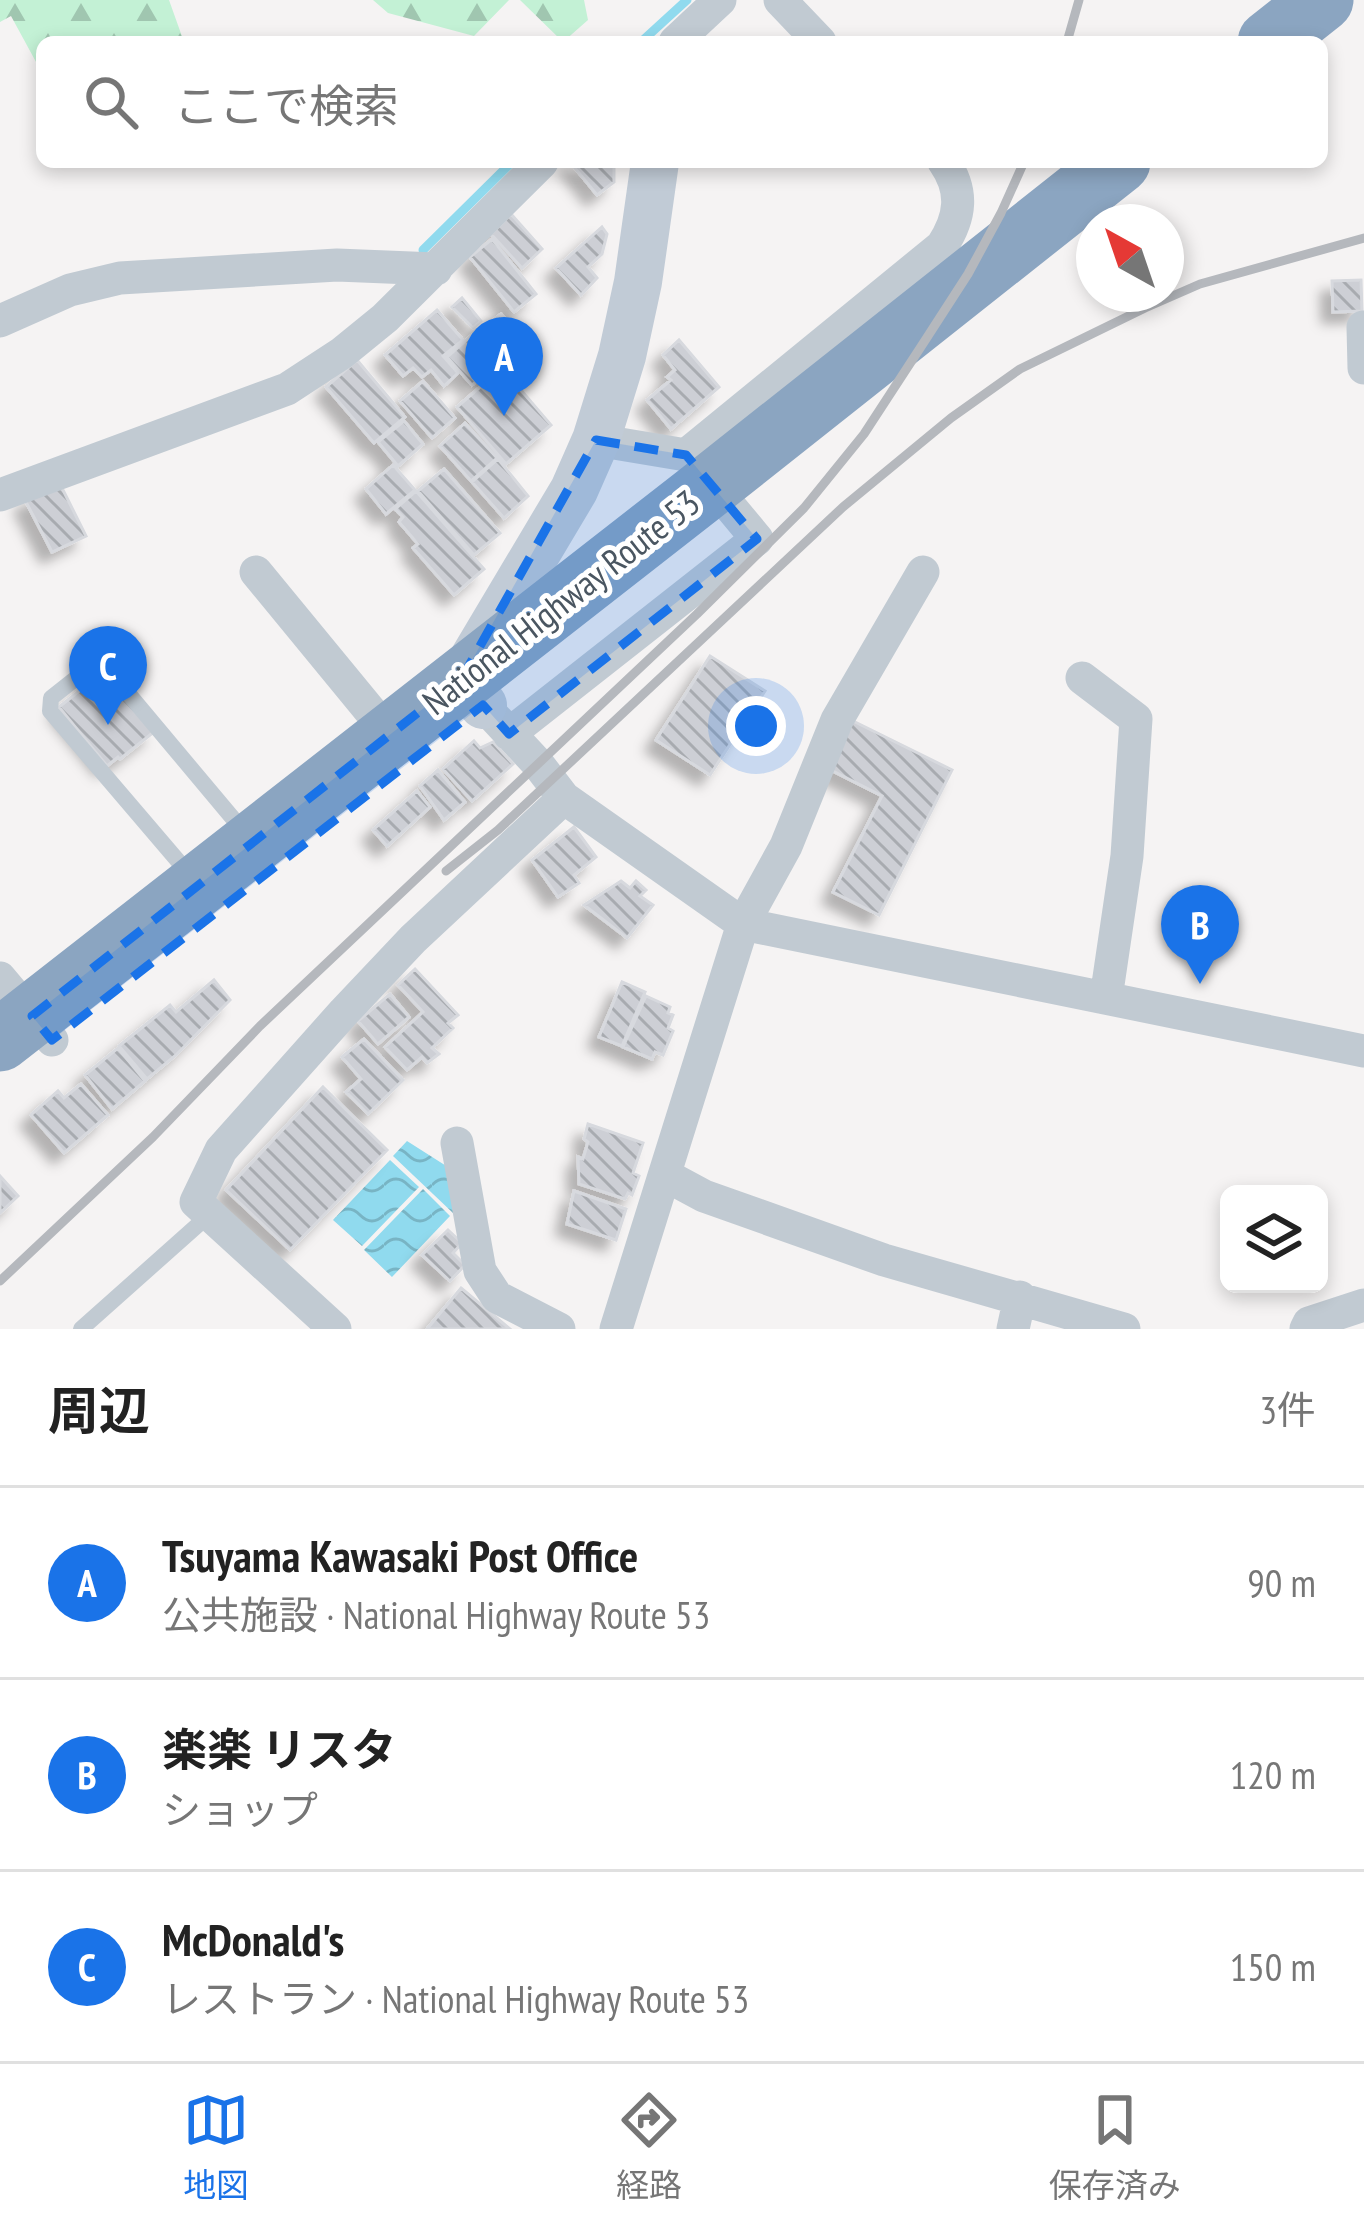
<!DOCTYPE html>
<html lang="ja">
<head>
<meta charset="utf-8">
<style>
  body { margin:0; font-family:"PT Sans Narrow","Noto Sans JP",sans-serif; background:#f6f6f6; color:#222 }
  .controls { position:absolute; right:36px; bottom:36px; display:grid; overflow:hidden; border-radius:18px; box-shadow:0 6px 18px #0003 }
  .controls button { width:108px; height:108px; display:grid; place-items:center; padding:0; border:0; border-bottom:3px solid #e0e0e0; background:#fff; color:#222; font:60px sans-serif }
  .compass { position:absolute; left:1076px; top:204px; width:108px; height:108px; border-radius:50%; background:#fff; box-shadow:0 6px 18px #0003; rotate:320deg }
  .you { position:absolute; left:756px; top:726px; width:42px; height:42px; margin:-30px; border:9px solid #fff; border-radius:50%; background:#1a73e8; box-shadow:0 0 0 18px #1a73e833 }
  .badge { display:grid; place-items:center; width:78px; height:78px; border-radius:50%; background:#1a73e8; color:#fff; font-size:39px; font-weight:700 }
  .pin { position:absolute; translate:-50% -99px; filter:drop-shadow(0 3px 6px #0008) }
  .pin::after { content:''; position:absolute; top:63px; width:42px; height:36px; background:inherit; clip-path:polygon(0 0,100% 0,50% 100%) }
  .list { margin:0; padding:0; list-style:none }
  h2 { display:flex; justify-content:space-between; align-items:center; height:156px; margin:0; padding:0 48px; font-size:51px }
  h2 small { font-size:39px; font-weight:400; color:#767676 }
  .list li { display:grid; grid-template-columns:78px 1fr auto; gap:36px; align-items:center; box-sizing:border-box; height:192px; padding:0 48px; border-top:3px solid #e0e0e0 }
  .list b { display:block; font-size:45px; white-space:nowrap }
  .list p { margin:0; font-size:39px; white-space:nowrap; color:#767676 }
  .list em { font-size:39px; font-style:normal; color:#767676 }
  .icon { flex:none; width:66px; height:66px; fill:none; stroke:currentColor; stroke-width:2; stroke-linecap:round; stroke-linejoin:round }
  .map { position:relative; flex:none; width:1364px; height:1329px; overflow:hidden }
  .search { position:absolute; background:#fff; box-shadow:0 6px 18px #0003; left:36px; right:36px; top:36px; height:132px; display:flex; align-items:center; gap:30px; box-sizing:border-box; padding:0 42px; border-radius:18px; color:#767676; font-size:45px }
  .sheet { height:732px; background:#fff }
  nav { display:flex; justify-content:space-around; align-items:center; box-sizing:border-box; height:168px; border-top:3px solid #e0e0e0; background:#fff; font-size:33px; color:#767676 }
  nav a { display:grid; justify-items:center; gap:6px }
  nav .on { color:#1a73e8 }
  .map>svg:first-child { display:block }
  .forest { fill:url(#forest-firs) }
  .water { fill:url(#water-waves) }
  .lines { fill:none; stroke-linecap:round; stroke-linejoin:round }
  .stream { stroke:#90daee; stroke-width:9 }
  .building { fill:url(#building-back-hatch); stroke:#d7d9de; stroke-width:3; filter:url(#shadow) }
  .lane { stroke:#c1cad2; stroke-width:16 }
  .street { stroke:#c1cad2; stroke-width:33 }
  .secondary { stroke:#c1cbd6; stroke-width:48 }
  .highway { stroke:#8ba5c1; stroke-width:63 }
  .rail { stroke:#b5b8bd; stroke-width:9 }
  .marked { fill:#1a73e8; fill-opacity:0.2; stroke:#1a73e8; stroke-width:9; stroke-dasharray:24 15; stroke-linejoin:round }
  .labels { text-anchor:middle; stroke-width:10; stroke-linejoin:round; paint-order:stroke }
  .street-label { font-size:36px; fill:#4a5661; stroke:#fff }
</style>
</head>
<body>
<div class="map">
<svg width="1364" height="1329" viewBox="0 0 1364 1329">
  <defs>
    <pattern id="forest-firs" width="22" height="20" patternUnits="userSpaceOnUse" patternTransform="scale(3)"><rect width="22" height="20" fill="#c3f1d5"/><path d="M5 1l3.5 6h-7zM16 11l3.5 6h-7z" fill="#a0c6b0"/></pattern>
    <pattern id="water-waves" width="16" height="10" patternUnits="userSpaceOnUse" patternTransform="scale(3)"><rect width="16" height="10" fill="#90daee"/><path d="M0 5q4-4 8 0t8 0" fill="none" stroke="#78b4c4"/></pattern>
    <pattern id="building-back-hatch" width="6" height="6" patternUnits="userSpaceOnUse" patternTransform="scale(3)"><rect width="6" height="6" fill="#cdcfd5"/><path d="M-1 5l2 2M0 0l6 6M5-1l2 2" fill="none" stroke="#a8abb0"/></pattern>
    <filter id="shadow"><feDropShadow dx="-11" dy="11" stdDeviation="6" flood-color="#0004"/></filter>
  </defs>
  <rect width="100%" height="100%" fill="#f5f3f3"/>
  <path class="forest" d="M0,0H169L184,42H42V73L11,16L0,22Z
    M373,0H509L474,36L388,13Z
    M520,0H584L588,20L563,42Z"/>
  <path class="water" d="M407,1141L451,1169L455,1211L453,1213L393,1156Z
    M390,1160L419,1187L362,1246L333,1220Z
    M423,1189L450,1216L392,1277L364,1250Z"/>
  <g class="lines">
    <path class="stream" d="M641,42L687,0
      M423,250L512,162"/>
  </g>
  <path class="building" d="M570,162H614V182L597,195Z
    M511,214L542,249L522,268L491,234Z
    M602,227L607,234L602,254L588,267L597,278L581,295L556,268Z
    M492,239L536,294L514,312L470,257Z
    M1361,280L1362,311L1333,312L1332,281Z
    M462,298L481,321L473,328L452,307Z
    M437,310L463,340L443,356L458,373L444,386L431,370L422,377L413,368L403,376L385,355Z
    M501,314L514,329L496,345L482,329Z
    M471,336L495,364L472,385L447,357Z
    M679,340L719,387L671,429L647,400L671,380L667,377L675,370L663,355Z
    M357,360L405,417L374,443L326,387Z
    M502,368L551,425L506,464L457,407Z
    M423,381L455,418L432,438L400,401Z
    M404,421L423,444L398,466L378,442Z
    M465,423L497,458L471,481L440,446Z
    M498,459L528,496L504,518L472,482Z
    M393,465L415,490L386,514L366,489Z
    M444,469L500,533L474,555L418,491Z
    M61,486L86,536L52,552L25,500Z
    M416,491L484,569L454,595L413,548L418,544L399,522L403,517L395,509Z
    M710,656L765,691L710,775L656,740Z
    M102,673L155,731L120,759L118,757L107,766L59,707Z
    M851,720L952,770L879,915L833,892L882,796L827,768Z
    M474,741L480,748L493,742L513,764L472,801L443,769Z
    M438,770L465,802L444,820L420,786Z
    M417,791L430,807L387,846L373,830Z
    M574,827L596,857L574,875L579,883L558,897L532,860Z
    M621,881L630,888L636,881L646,890L640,896L653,905L627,938L584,905Z
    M415,969L458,1015L448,1023L453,1028L432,1048L439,1054L427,1063L422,1057L407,1070L385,1047L423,1012L398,985Z
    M214,980L230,1000L176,1055L147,1079L119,1046L170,1005L176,1012Z
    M622,982L645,992L622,1046L599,1037Z
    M390,994L409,1017L378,1044L358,1021Z
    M646,996L670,1007L668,1013L673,1015L668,1028L673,1031L663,1055L655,1052L652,1059L623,1047Z
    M364,1039L403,1080L368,1114L346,1092L361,1079L342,1057Z
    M118,1048L145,1081L112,1109L85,1075Z
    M81,1084L108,1115L64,1153L31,1115L58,1091L64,1098Z
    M323,1087L387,1150L290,1250L226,1190Z
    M588,1124L643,1143L633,1173L639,1176L632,1195L628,1193L625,1199L579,1184L578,1157L583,1159L588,1142L584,1139Z
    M0,1176L18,1196L0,1213Z
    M574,1191L626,1209L616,1240L567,1224Z
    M448,1230L462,1243L453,1253L465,1265L450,1281L422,1255Z
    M461,1288L510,1329H427Z"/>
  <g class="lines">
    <path class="lane" d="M190,875L50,711L51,698L94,664L106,667L246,834
      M81,1329L209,1215"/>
    <path class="street" d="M780,0L820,42
      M675,42L720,0
      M0,321L70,290L120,278L337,265L436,269
      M1363,327L1364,368
      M596,440L686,455L942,246C961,217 964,191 944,162
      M0,495L287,389L342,353L385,318L542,162
      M256,572L390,735
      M1082,678L1136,719L1127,856L1106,998
      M483,705L538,764L564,798L743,924L1364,1051
      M509,734L757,539L703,474
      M0,978L52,1040
      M457,1143L480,1271L497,1297L559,1329
      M665,1175L704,1196L884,1260L1124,1329
      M335,1329L196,1202L221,1150L344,1012L413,939L564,798
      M616,1329L743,924L786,846L837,720L923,572
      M1013,1329L1020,1297
      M1306,1329L1309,1323L1364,1305"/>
    <path class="secondary" d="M483,705L462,678L574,490L596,440L622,356L638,282L655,162"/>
    <path class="highway" d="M1269,42L1322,0
      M0,1040L697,496L1119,162"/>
    <path class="rail" d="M1067,42L1079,0
      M446,871L498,830L843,507L951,418L1020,369L1145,308L1200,284L1364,238
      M0,1281L153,1137L260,1026L697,614L804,508L864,434L926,339L968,274L1001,213L1024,162"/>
  </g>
  <path class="marked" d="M596,440L686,455L757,539L509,734L483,705L52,1040L32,1016L462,678Z"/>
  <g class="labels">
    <g class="street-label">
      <text transform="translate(561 602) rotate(-38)" y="13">National Highway Route 53</text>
    </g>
  </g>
</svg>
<div class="controls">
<button><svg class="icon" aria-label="layers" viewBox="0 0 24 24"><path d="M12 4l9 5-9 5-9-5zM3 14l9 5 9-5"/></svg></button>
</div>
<svg class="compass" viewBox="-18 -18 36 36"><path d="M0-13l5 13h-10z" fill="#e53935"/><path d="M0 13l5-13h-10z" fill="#767676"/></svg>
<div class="you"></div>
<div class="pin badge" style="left:504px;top:416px">A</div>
<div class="pin badge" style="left:1200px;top:984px">B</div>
<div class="pin badge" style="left:108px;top:725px">C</div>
<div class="search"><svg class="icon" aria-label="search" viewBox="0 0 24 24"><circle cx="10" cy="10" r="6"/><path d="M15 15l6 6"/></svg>ここで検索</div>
</div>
<section class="sheet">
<h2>周辺<small>3件</small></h2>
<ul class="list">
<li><span class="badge">A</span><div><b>Tsuyama Kawasaki Post Office</b><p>公共施設 · National Highway Route 53</p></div><em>90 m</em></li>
<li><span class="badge">B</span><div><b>楽楽 リスタ</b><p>ショップ</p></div><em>120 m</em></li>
<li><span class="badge">C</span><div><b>McDonald's</b><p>レストラン · National Highway Route 53</p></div><em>150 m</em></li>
</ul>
</section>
<nav>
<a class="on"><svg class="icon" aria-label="map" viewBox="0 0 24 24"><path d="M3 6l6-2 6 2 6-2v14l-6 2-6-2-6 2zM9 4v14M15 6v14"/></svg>地図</a>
<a><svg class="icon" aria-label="directions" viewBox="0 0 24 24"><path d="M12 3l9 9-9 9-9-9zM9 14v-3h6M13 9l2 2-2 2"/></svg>経路</a>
<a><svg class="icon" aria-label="saved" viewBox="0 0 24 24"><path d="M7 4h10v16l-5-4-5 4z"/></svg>保存済み</a>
</nav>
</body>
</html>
